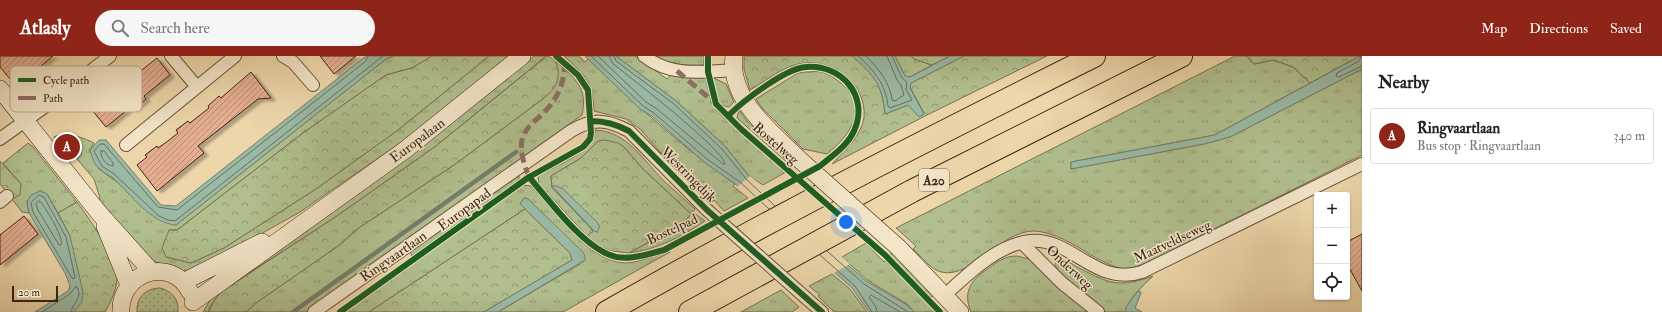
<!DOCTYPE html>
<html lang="en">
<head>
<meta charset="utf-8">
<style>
  body { margin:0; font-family:"IM FELL Double Pica",serif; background:#f6f6f6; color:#202124 }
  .controls { position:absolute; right:12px; bottom:12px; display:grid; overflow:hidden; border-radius:4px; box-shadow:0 1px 3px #0004 }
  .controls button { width:36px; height:36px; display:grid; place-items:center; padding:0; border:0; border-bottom:1px solid #e0e0e0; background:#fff; color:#202124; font:20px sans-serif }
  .scale { position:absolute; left:12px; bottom:10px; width:46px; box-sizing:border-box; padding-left:4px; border:2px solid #3d2417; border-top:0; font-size:11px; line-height:14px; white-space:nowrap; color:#3d2417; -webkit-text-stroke:3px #f3e5c8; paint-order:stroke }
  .you { position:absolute; left:846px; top:166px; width:14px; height:14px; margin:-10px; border:3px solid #fff; border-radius:50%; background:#1a73e8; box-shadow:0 0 0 6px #1a73e833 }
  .badge { display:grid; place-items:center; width:26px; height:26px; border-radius:50%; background:#8f2418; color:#fff; font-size:13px; font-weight:700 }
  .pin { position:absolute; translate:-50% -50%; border:2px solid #fff; box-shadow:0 1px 4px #0006 }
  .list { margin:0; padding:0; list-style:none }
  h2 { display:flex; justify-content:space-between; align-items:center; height:52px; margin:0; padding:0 16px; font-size:17px }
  h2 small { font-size:13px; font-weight:400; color:#757577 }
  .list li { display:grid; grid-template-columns:26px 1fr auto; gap:12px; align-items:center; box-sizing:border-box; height:56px; margin:0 8px 8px; padding:0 8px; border:1px solid #e0e0e0; border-radius:4px }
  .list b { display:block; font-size:15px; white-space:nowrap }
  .list p { margin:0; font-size:13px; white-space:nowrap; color:#757577 }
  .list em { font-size:13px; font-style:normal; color:#757577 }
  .icon { flex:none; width:22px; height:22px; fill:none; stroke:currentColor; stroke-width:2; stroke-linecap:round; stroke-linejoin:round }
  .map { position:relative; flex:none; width:1362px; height:256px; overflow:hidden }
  header { display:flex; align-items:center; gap:24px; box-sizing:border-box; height:56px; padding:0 20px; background:#8f2418; color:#fff }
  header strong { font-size:19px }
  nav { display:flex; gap:22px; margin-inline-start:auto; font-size:14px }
  .search { width:280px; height:36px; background:#f6f6f6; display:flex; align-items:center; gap:10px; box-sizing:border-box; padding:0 14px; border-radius:22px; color:#757577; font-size:15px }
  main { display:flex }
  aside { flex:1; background:#fff }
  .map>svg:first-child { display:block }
  .grass { fill:url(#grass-tufts); stroke:#777252 }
  .forest { fill:url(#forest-crowns); stroke:#777252 }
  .garden { fill:url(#garden-dots); stroke:#777252 }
  .water { fill:#9abaa5; stroke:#757e6c }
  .pier { fill:#edd7aa }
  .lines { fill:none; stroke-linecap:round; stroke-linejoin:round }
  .shore { stroke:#6c6f5e; stroke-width:1 }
  .stream { stroke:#757e6c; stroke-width:4.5 }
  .building { fill:url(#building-hatch); stroke:#3d2417; filter:url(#shadow) }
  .street-casing { stroke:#69513c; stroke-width:14 }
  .secondary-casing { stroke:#3d2417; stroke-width:18 }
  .highway-casing { stroke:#3d2417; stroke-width:24 }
  .street { stroke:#f3e5c8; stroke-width:12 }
  .secondary { stroke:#f3e5c8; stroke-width:17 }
  .highway { stroke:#edd7aa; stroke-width:22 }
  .street-bridge-casing { stroke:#69513c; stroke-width:14; stroke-linecap:butt }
  .secondary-bridge-casing { stroke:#3d2417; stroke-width:18; stroke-linecap:butt }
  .street-bridge { stroke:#f3e5c8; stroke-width:12 }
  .secondary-bridge { stroke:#f3e5c8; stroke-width:17 }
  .quiet { stroke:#8d6e63; stroke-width:5; stroke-dasharray:10 5; stroke-linecap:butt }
  .cycleway-casing { stroke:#f3e5c8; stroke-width:8 }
  .cycleway { stroke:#1b5e20; stroke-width:6 }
  .labels { text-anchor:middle; stroke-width:3; stroke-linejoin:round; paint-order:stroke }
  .shield { fill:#f3e5c8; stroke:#745e4c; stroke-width:1 }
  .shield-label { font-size:13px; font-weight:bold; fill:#3d2417 }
  .street-label { font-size:14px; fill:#3d2417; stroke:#f3e5c8 }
  .key { fill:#f3e5c8; stroke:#bcab93; stroke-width:1 }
  .key-label { font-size:11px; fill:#3d2417 }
</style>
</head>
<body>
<header>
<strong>Atlasly</strong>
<div class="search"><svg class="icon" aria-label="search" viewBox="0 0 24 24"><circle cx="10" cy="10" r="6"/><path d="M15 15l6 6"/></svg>Search here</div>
<nav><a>Map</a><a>Directions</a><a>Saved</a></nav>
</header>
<main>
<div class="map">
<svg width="1362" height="256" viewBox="0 0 1362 256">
  <defs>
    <pattern id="grass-tufts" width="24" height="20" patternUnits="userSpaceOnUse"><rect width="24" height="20" fill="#b1bf8e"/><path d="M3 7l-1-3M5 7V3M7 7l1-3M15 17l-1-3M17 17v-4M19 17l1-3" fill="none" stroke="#919b73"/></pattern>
    <pattern id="forest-crowns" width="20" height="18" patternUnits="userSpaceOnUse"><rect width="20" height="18" fill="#b1bf8e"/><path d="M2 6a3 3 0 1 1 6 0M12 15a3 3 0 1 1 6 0" fill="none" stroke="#919b73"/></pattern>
    <pattern id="garden-dots" width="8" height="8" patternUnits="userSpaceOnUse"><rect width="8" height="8" fill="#b1bf8e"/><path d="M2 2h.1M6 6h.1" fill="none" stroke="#919b73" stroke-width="1.8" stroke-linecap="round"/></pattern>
    <pattern id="building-hatch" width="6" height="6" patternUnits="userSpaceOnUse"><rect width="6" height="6" fill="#e5ae91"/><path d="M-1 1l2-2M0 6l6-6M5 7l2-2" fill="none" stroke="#bb8d75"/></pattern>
    <filter id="shadow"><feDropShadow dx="4.5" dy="2.5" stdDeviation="1" flood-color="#0004"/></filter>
  </defs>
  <rect width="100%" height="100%" fill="#edd7aa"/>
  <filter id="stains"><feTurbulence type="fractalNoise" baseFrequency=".005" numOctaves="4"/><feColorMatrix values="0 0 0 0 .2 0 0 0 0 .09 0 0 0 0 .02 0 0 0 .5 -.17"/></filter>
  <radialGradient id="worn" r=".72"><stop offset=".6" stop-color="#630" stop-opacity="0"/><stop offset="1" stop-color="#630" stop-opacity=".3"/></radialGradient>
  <path class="grass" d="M394,0H432L412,12L386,19L303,77L177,174H169L166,201L191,207L224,192L316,133L398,74L489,0H509L400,87L300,156L195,215H182L150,204L98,144L100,142L94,123L77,103L82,98L78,93L74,96L72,93L70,95L59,81L56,83L54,81C66,75 84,82 94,87L90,94L99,113L176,169L386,3Z
    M534,0H546L436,90L337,160L221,235L209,252V256H203L210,244L401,107Z
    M564,0H579L585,6L588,3C635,48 682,91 735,128L733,130L748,142L724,155L714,144L712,146L670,107L640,73L626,63L594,55C592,23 586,21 564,0Z
    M616,0H635L667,23L671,19L705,20L712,48L719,57L786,116L763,129L749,120L725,90L676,45Z
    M655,0H704V9C686,10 671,9 655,0Z
    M895,0H911L914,3L932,9L910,21L905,20Z
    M1235,0H1247L1254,8L1274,4L1293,11L1310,27L1215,79L1071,106V113L1204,88L1230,81L1362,13V99L1148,206C1139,210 1129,214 1119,212C1111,210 1103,205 1096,202C1079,192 1062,180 1042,176C1004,167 975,224 941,216C930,213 921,200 913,193L916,190L896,172Z
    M556,5C575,23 588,31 582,59L307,256H246L256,247L338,190L360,171L454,109L544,42C555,31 561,21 556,5Z
    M806,16C811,16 817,15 822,16C839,22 862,41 855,62C850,77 839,88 827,98L803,93L762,52L756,43L798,17Z
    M712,21L726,28L734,46L729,51C715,50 714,32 712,21Z
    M739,54L747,65L791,106L789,108L737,62Z
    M595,74C627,75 644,105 665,126C675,135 685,144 695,153L693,156L705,165C681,181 658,193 629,197L683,167L691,158L642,112L624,91L598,85L581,102L551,120L552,132L594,175L587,180L539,128L538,120C554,110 596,96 595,74Z
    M28,87L33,91L77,146L58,157L47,138L27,146L29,157L22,156L12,143L21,128L3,107Z
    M519,118V124L412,200L410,196Z
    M523,129L531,130C554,154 589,206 625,207C641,207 655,197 670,196L563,256H498L580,208L585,200L528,143L524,142L520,148L525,153L369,256H345Z
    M866,187L884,206L885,205L915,232L935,256H914L907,248L867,224L842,201Z
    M892,196L934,239L931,241L889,200Z
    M1017,200L1029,203L1035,207L1090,256H971C962,235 972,223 989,212C998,205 1005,200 1017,200Z
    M1059,203C1066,203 1073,209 1079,212C1111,228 1118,232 1153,220C1143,230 1128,242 1126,256C1120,256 1112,256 1107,256C1097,253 1055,216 1055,208Z
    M832,218L850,233L867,256H834L818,240L820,239L809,230Z
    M781,234L799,251L792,256H741Z"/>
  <path class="forest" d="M432,0H489L398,74L316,133L224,192L191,207L166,201L162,192L169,174H177L303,77L386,19L412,12Z
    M547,0C559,3 561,21 555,30C553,35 548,38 544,42L454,109L360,171L338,190L256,247L246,256H209L213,246L221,236L337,160L436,90Z
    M744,0H852C875,19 882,28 885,58L908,49L919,60L924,57L910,31L911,27L964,0H1047L927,59L832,108C844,95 862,79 864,61C867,29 833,3 804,7C784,9 766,25 750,34L744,13Z
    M911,0H950L932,9L914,3Z
    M1247,0H1360L1310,27L1293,11L1274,4L1254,8Z
    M605,84L618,87L624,91L642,112L691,158L683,167L629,197L611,195L600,190L587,180L593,175L552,130L551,120L581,102L598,85Z
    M0,105L21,128L20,139L12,143L0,128Z
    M77,146C88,161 118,203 117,221C117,233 111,246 105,256H74L70,180L58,157Z
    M525,153L570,197L572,204L484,256H369Z"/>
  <path class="garden" d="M160,232C172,235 179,243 178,256H137C136,242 146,232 160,232Z"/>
  <path class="water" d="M366,0H394L386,3L176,169C150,167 131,138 113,122C109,119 103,117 100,113C94,109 92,101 90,94L99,84H106L161,149L176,150Z
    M585,0H616L676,45L725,90L749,120L848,209L866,225L907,249L914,256H869L852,232L738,130L704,106L652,60L640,53Z
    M852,0H895L905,20L910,21L950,0H964L911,27L910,32L924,58L919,61L908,49L885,58C882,28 875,20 852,0Z
    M1360,0H1362V13L1230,81L1204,88L1071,113V106L1215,79Z
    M552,130H557L563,133L597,166L600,171L597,176L594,175Z
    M40,135L47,138L70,180L83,236L82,246L74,256H35L68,235L70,230L65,217L29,157L27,146L31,139Z
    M524,142L528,143L583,196L585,200V204L498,256H484L572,204L570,197L520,148Z
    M1140,235L1141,237L1135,252L1142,256H1126V251L1137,236Z"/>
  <path class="pier" d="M750,120L772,138L850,208L832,218L737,131Z"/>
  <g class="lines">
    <path class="shore" d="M368,0L366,5L177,154L158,151L104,88H100L94,95L102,110L114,118L159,160L168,164L175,165L383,0
      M591,0L643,50L654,57L707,103L740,126L769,153
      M598,0L646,46L657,53L723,108H725C724,94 629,20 613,8L609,0
      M614,0L616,5L674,48L722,93L746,123L775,150
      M858,0C874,14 886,29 888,50L890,52L912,44L906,33L907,26L902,22L892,0
      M866,0C878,12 890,26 892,44L895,45L904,39L901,29L897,24L887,0
      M1361,0L1359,5L1337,17L1336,20L1339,21L1362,10
      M101,95H104L113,107V110C106,109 100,102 101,95Z
      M39,139L44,141L66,181L75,221L74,223L72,222L33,156L31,147Z
      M39,145L41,146C47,155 64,181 61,189H59L38,154L36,148Z
      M827,195L864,228L908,256
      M820,199L855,230L872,256
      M42,256L70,238L76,230C84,241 73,246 71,256
      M877,256L876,251L869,241L871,239L900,256"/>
    <path class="stream" d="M293,256L516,96"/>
  </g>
  <path class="building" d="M0,0H53L16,30L0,11Z
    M320,0H356L334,18Z
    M157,2L170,19L144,40L146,43L134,53L132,50L106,71L92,54Z
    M251,16L271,42L258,43L198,90L204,97L157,135L137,109L147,101L145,99L157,90L158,92L168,85L178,77L176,74L188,65L190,67L209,52L208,50L219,40L221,42Z
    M24,160L38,178L0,209V179Z
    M1362,178V235L1347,208V186Z"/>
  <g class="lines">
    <g class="street-casing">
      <path id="street" d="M171,0L197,31
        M283,0L293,6L313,29
        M644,0C671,21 702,16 734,14
        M0,83L50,47L110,0
        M126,89L235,0
        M0,146L7,140
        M1022,187L1062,227L1098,256
        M945,239C968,218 997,189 1030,185C1072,181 1095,231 1142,216L1362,108
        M806,242L822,256
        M314,256L571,75C593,62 606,63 629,75L707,154"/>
    </g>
    <g class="secondary-casing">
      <path id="secondary" d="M734,0C728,44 773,77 800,104
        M0,33L99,157L152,216
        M105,170L129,229
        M899,192L960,256
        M183,226L262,186
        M193,246L405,94L522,0
        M121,256C119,216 172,199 190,236"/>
    </g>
    <g class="highway-casing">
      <path id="highway" d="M607,256C766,165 930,82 1094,0
        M690,256L912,135L1181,0"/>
    </g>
    <use href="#street" class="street"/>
    <use href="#secondary" class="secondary"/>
    <use href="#highway" class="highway"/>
    <g class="street-bridge-casing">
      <path id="street-bridge" d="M707,154L806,242"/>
    </g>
    <g class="secondary-bridge-casing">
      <path id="secondary-bridge" d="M800,104L899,192"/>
    </g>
    <use href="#street-bridge" class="street-bridge"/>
    <use href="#secondary-bridge" class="secondary-bridge"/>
    <path class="quiet" d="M677,15L715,47
      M529,121C506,64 540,75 559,35C563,27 564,17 565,8"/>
    <g class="cycleway-casing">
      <path id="cycleway" d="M708,0V16L716,48L741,73L885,199L940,256
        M591,65C605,65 616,68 629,75L707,154L822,256
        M529,121C549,144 581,188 610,199C626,206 648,198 664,194L820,110C832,100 848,89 854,75C870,40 841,8 806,11C786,12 743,45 729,59
        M340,256L529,121L583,91L590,83L591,77L588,34L578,19L556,0"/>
    </g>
    <use href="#cycleway" class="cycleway"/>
  </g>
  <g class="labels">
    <rect class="shield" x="919" y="113" width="30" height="22" rx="3"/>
    <g class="shield-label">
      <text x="934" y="129">A20</text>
    </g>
    <g class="street-label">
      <text transform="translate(417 84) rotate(-37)" y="5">Europalaan</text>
      <text transform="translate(776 87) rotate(41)" y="5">Bostelweg</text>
      <text transform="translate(689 118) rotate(45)" y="5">Westringdijk</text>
      <text transform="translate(464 153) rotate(-36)" y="5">Europapad</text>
      <text transform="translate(672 173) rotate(-25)" y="5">Bostelpad</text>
      <text transform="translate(1172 185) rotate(-25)" y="5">Maatveldseweg</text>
      <text transform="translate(393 200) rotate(-35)" y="5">Ringvaartlaan</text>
      <text transform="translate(1070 211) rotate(43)" y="5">Onderweg</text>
    </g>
  </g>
  <rect x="10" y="10" width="132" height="46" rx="6" class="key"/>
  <rect x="18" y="22" width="18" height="4" fill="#1b5e20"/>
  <rect x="18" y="40" width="18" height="4" fill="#8d6e63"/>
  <g class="key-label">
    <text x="43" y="28">Cycle path</text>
    <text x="43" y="46">Path</text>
  </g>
  <rect width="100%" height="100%" filter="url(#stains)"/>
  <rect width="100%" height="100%" fill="url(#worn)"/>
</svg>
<div class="controls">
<button>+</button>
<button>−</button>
<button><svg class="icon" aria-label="locate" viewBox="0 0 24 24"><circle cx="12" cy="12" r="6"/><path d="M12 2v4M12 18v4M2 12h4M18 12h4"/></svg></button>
</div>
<div class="scale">20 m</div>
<div class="you"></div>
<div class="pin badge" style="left:67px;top:91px">A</div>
</div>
<aside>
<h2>Nearby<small></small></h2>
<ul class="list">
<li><span class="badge">A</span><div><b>Ringvaartlaan</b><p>Bus stop · Ringvaartlaan</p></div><em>340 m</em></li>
</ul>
</aside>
</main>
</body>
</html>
